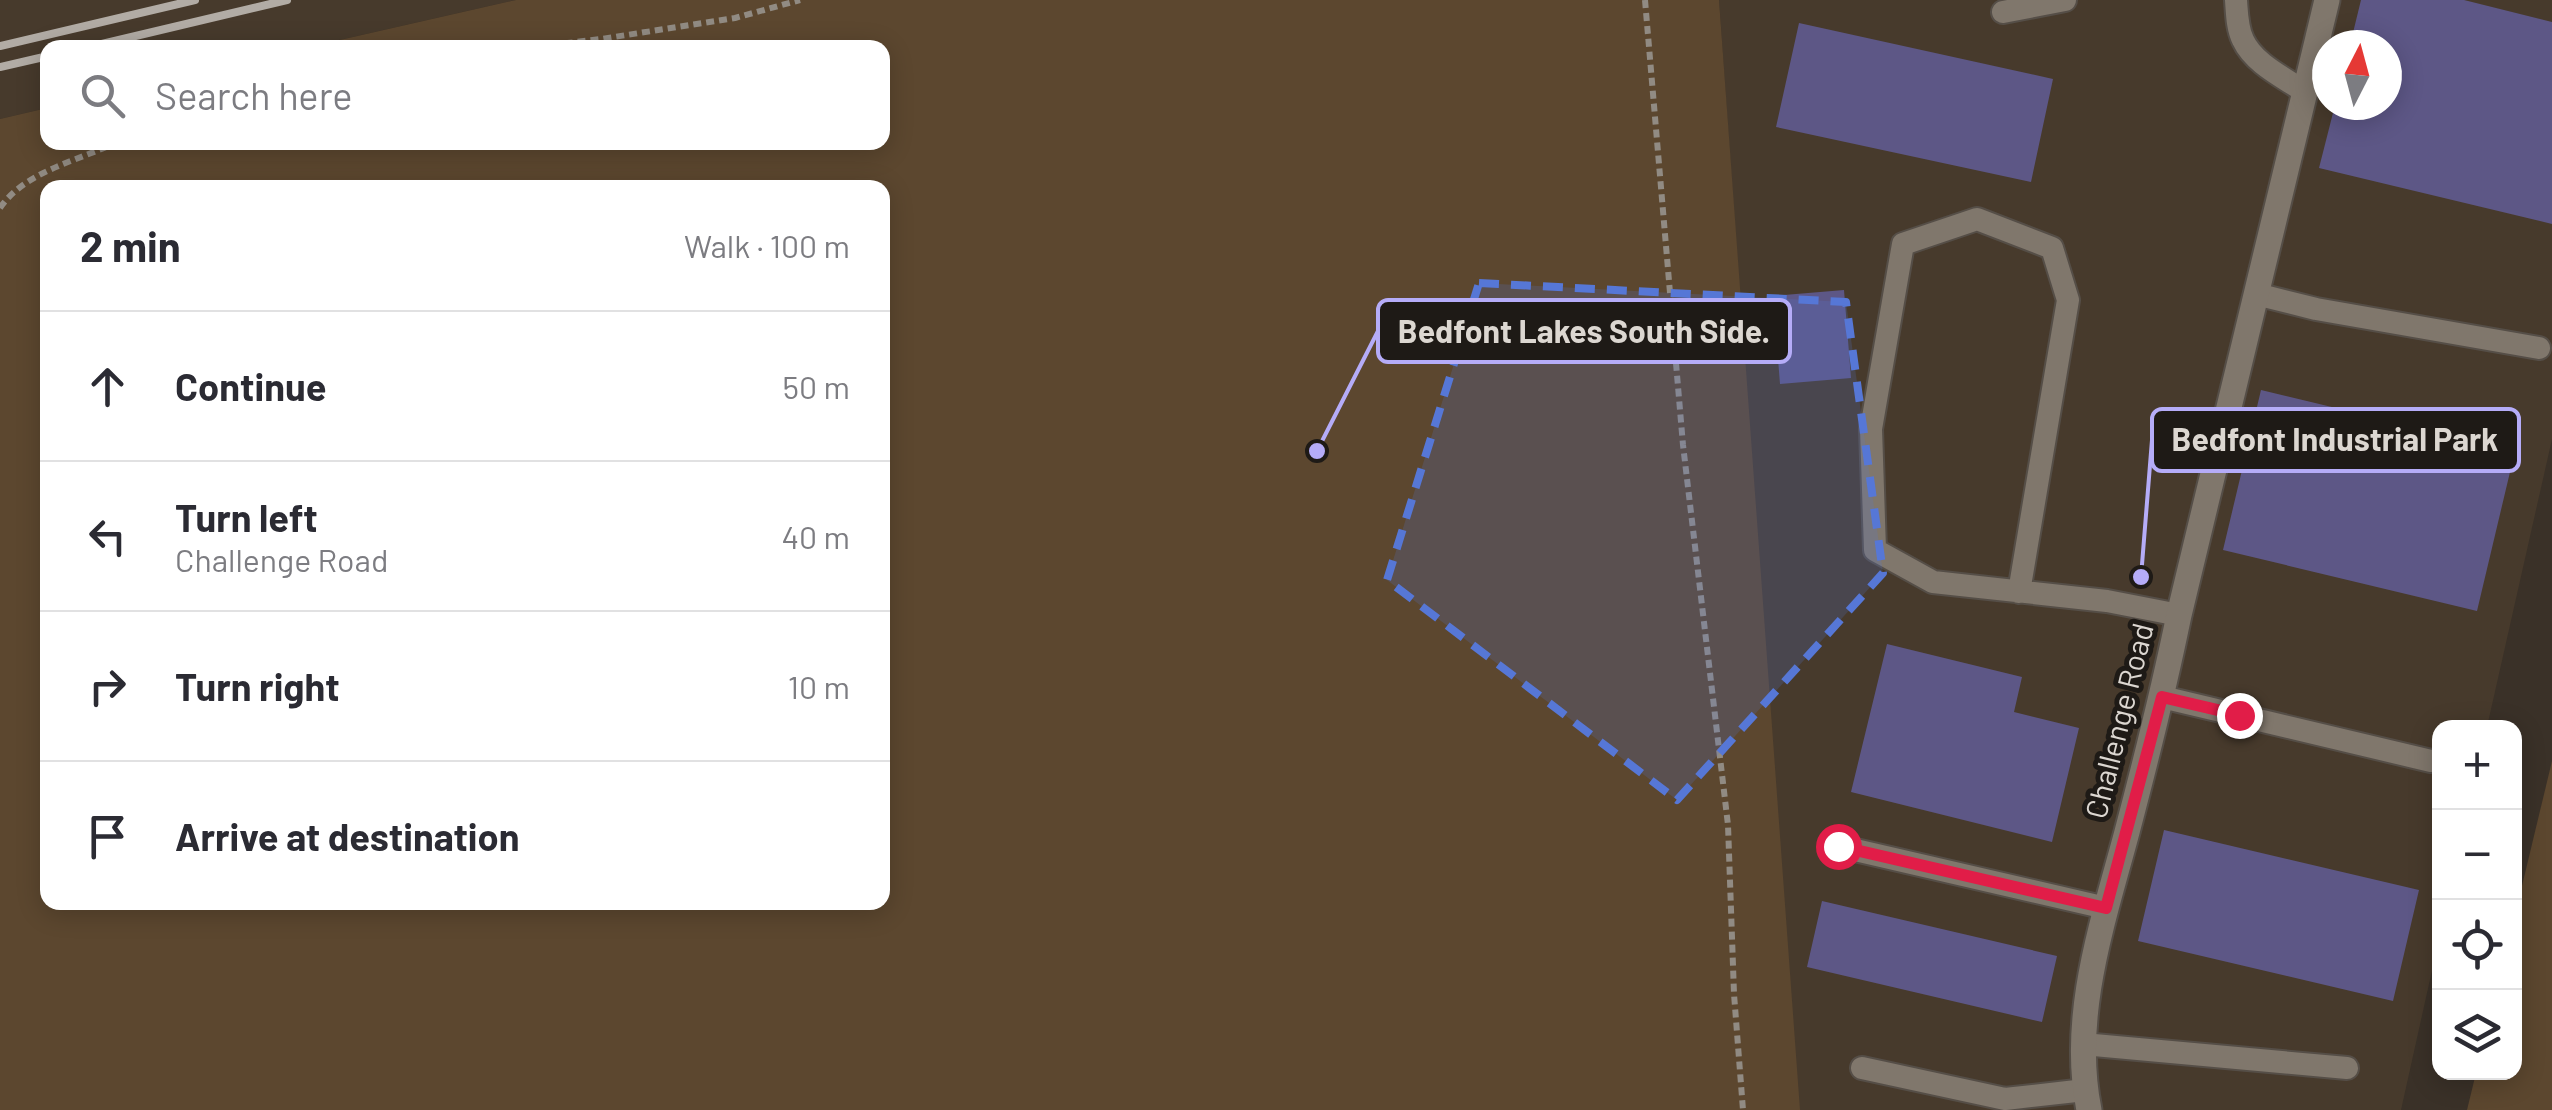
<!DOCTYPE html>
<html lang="en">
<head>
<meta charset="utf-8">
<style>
  body { margin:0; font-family:Barlow,sans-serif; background:#f2f2f3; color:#2b2b33 }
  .controls { position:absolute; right:30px; bottom:30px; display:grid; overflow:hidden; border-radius:20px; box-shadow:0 5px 25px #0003 }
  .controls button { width:90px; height:90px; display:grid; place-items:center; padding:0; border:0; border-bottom:2px solid #e1e1e2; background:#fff; color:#2b2b33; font:50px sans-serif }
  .compass { position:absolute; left:2312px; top:30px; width:90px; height:90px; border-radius:50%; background:#fff; box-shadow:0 5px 25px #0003; rotate:6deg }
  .stop { position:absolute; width:30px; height:30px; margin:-22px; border:8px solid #e11d48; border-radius:50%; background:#fff }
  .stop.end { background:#e11d48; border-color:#fff; box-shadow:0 2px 10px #0008 }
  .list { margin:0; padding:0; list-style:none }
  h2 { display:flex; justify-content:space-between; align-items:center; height:130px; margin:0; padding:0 40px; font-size:42px }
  h2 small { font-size:32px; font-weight:400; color:#7c7c81 }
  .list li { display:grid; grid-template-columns:65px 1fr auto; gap:30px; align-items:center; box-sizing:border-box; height:150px; padding:0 40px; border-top:2px solid #e1e1e2 }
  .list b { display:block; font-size:38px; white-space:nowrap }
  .list p { margin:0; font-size:32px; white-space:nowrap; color:#7c7c81 }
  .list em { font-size:32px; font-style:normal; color:#7c7c81 }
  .icon { flex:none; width:55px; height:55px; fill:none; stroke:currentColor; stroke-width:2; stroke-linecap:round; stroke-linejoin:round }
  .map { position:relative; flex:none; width:2552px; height:1110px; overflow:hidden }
  .search { position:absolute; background:#fff; box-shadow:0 5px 25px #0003; left:40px; top:40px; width:850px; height:110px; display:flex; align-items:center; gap:25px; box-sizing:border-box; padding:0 35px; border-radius:20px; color:#7c7c81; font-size:38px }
  .panel { position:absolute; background:#fff; box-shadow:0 5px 25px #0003; left:40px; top:180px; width:850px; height:730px; border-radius:20px }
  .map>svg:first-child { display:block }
  .built { fill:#473a2c; fill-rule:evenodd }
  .green { fill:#5c472f; fill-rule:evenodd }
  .building { fill:#5d5786 }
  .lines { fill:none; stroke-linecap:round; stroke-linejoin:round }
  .service-casing { stroke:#554e47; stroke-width:26 }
  .minor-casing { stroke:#554e47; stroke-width:29 }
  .path { stroke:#918b83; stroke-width:6; stroke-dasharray:8 5; stroke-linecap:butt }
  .service { stroke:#80776c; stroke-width:22 }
  .minor { stroke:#80776c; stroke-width:25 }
  .rail { stroke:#b2aca5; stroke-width:8 }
  .route { stroke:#e11d48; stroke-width:12 }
  .marked { fill:#5677d6; fill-opacity:0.2; stroke:#5677d6; stroke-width:8; stroke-dasharray:20 12; stroke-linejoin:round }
  .labels { text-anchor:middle; stroke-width:10; stroke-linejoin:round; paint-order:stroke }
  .street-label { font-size:30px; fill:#dcd7d1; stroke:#1e1a16 }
  .leader { fill:none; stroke:#b5acf8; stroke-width:4 }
  .callout-dot { fill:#b5acf8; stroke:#1e1a16; stroke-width:4 }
  .callout { fill:#1e1a16; stroke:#b5acf8; stroke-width:4 }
  .callout-label { font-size:32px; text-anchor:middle; font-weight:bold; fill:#dcd7d1 }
</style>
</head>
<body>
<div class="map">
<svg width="2552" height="1110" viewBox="0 0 2552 1110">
  <rect width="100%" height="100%" fill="#3a3128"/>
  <path class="built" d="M0,0H516L309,47L48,48L47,108L0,119Z
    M1719,0H2552V439L2487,727L2440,728L2439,939L2401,1110H1797ZM2327,45H2387V105H2327Z"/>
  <path class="green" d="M516,0H1719L1800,1110H0V119L47,108L48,142H882V48L309,47ZM48,188H882V902H48Z
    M2552,761V1110H2467L2476,1073L2514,1072L2515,915Z"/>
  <path class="building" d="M2361,0H2464L2552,22V224L2319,168L2335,105H2387V45H2350Z
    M1799,23L2053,79L2031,182L1776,127Z
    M1844,290L1851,378L1780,384L1773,296Z
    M2261,390L2515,451L2477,611L2223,550Z
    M1887,644L2022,677L2014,712L2079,728L2052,842L1851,792Z
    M2164,830L2419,890L2393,1001L2138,941Z
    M1822,901L2057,956L2042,1022L1807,967Z"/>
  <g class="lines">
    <g class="service-casing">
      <path id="service" d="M2236,0C2237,13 2237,28 2243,40C2254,64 2285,78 2305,92
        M2003,12L2065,0
        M2256,294L2316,309L2539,348
        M2019,592L2068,300L2052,248L1977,219L1903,244L1871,429L1875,550L1933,582L2107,601L2179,615
        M2162,697L2431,761
        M1838,846L2106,908
        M2083,1044L2347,1068
        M1862,1068L2005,1099L2085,1090"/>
    </g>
    <g class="minor-casing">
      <path id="minor" d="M2089,1110C2070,1016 2103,922 2127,832C2146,760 2164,688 2179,615L2327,0"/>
    </g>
    <path class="path" d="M1645,0L1683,445L1728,825L1734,994L1743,1110
      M526,48L601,39L735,18L800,0
      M0,208C25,171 78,161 117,142"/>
    <use href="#service" class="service"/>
    <use href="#minor" class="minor"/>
    <path class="rail" d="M0,46L195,0
      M85,48L287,0
      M0,67L48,56"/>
  </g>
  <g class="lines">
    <path class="route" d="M1838,846L2106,908L2162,697L2239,715"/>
  </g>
  <path class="marked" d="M1479,283L1846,302L1883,573L1677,800L1387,580Z"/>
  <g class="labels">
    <g class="street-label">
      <text transform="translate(2120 721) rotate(-76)" y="10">Challenge Road</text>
    </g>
  </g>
  <path class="leader" d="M1317 451L1378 331M2141 577L2152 440"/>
  <g class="callout-dot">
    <circle cx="1317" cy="451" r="10"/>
    <circle cx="2141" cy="577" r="10"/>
  </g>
  <g class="callout">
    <rect x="1378" y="300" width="412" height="62" rx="10"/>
    <rect x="2152" y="409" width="367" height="62" rx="10"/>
  </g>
  <g class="callout-label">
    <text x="1584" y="343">Bedfont Lakes South Side.</text>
    <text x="2335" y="451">Bedfont Industrial Park</text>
  </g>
</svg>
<div class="controls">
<button>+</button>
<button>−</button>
<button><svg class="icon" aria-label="locate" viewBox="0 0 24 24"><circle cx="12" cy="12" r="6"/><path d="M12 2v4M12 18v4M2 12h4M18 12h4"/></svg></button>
<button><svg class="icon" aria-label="layers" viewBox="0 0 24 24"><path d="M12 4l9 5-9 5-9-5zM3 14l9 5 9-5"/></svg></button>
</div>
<svg class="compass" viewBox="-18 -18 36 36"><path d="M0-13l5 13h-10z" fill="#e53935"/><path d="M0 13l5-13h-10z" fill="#7c7c81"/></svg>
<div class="stop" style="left:1838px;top:846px"></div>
<div class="stop end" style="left:2239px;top:715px"></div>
<div class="search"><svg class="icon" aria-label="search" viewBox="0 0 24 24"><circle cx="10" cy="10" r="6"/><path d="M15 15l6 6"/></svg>Search here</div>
<section class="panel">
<h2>2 min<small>Walk · 100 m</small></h2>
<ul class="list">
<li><svg class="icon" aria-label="ahead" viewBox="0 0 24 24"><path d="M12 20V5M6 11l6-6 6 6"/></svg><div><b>Continue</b></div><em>50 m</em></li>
<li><svg class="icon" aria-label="left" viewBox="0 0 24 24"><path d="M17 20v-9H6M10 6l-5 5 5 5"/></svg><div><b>Turn left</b><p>Challenge Road</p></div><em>40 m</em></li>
<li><svg class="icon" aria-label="right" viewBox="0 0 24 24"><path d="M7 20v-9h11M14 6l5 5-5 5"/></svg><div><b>Turn right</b></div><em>10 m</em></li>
<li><svg class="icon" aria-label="arrive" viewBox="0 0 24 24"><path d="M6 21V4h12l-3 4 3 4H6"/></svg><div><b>Arrive at destination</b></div></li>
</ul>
</section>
</div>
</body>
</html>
